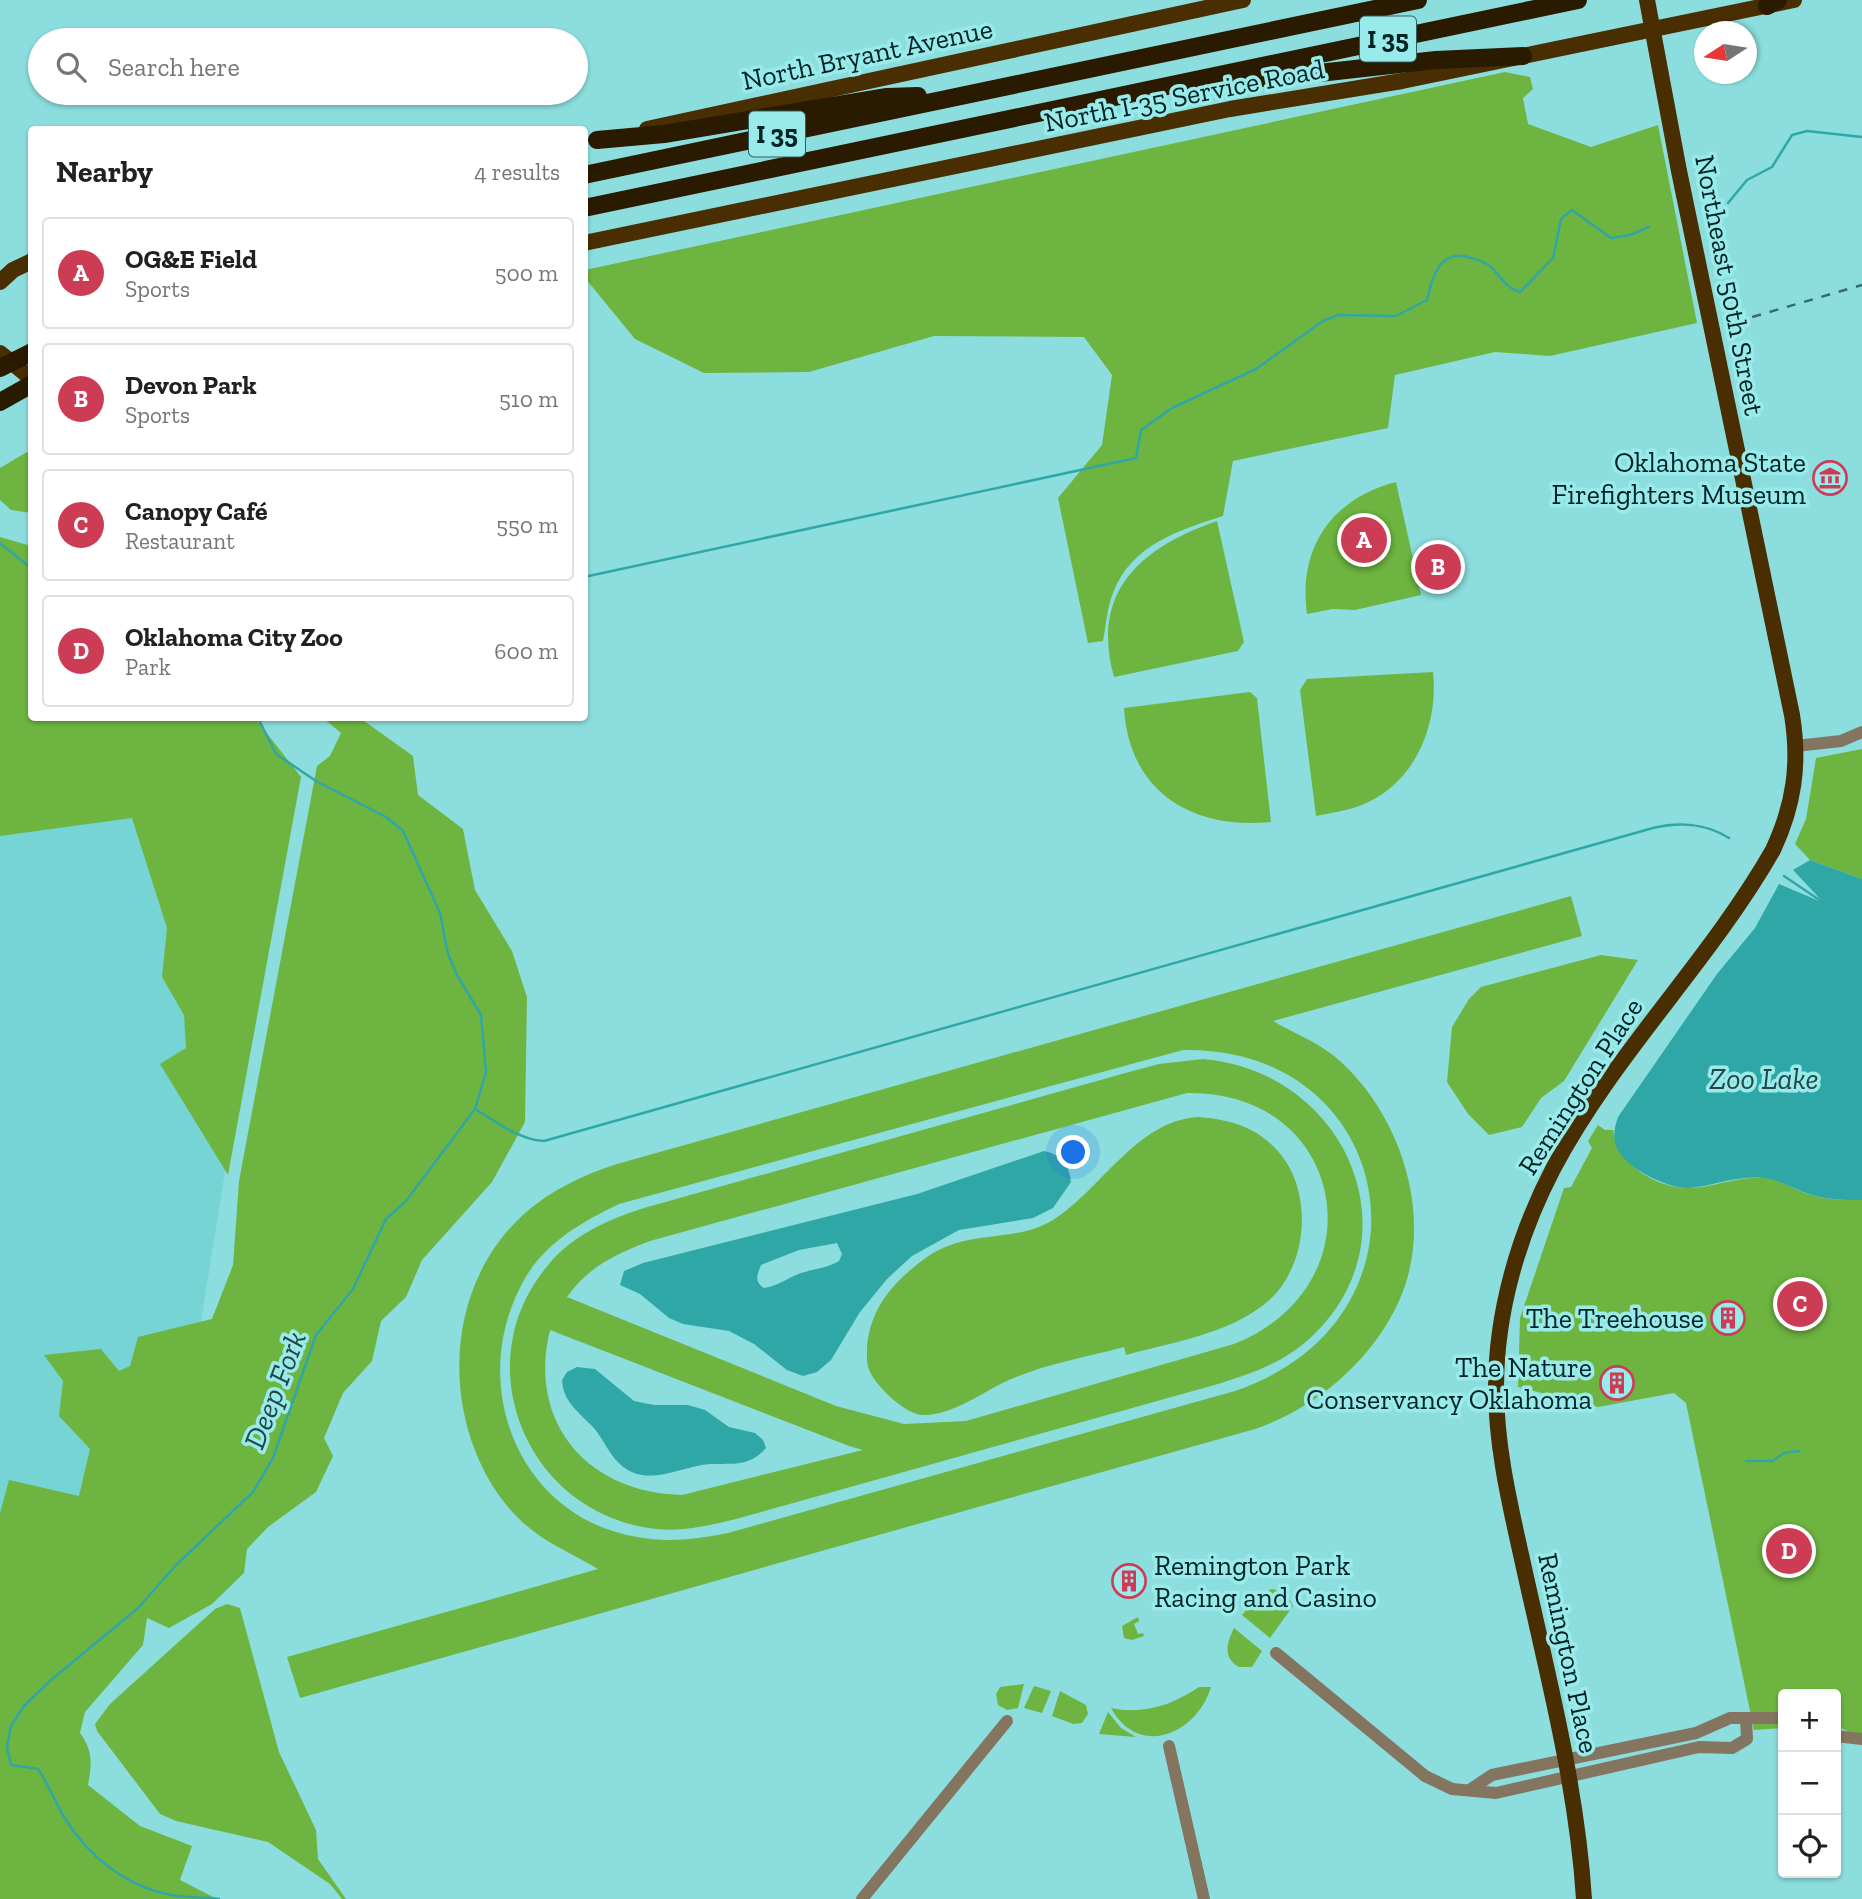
<!DOCTYPE html>
<html lang="en">
<head>
<meta charset="utf-8">
<style>
  body { margin:0; font-family:"Zilla Slab",serif; background:#f2f2f2; color:#202124 }
  .controls { position:absolute; right:21px; bottom:21px; display:grid; overflow:hidden; border-radius:7px; box-shadow:0 2px 5px #0004 }
  .controls button { width:63px; height:63px; display:grid; place-items:center; padding:0; border:0; border-bottom:2px solid #e0e0e0; background:#fff; color:#202124; font:35px sans-serif }
  .compass { position:absolute; left:1694px; top:21px; width:63px; height:63px; border-radius:50%; background:#fff; box-shadow:0 2px 5px #0004; rotate:258deg }
  .you { position:absolute; left:1074px; top:1153px; width:24px; height:24px; margin:-18px; border:5px solid #fff; border-radius:50%; background:#1a73e8; box-shadow:0 0 0 10px #1a73e833 }
  .badge { display:grid; place-items:center; width:46px; height:46px; border-radius:50%; background:#cd3c55; color:#fff; font-size:23px; font-weight:700 }
  .pin { position:absolute; translate:-50% -50%; border:4px solid #fff; box-shadow:0 2px 7px #0006 }
  .list { margin:0; padding:0; list-style:none }
  h2 { display:flex; justify-content:space-between; align-items:center; height:91px; margin:0; padding:0 28px; font-size:30px }
  h2 small { font-size:23px; font-weight:400; color:#757577 }
  .list li { display:grid; grid-template-columns:46px 1fr auto; gap:21px; align-items:center; box-sizing:border-box; height:112px; margin:0 14px 14px; padding:0 14px; border:2px solid #e0e0e0; border-radius:7px }
  .list b { display:block; font-size:26px; white-space:nowrap }
  .list p { margin:0; font-size:23px; white-space:nowrap; color:#757577 }
  .list em { font-size:23px; font-style:normal; color:#757577 }
  .icon { flex:none; width:38px; height:38px; fill:none; stroke:currentColor; stroke-width:2; stroke-linecap:round; stroke-linejoin:round }
  .map { position:relative; flex:none; width:1862px; height:1899px; overflow:hidden }
  .search { position:absolute; background:#fff; box-shadow:0 2px 5px #0004; left:28px; top:28px; width:560px; height:77px; display:flex; align-items:center; gap:18px; box-sizing:border-box; padding:0 24px; border-radius:38px; color:#757577; font-size:26px }
  .panel { position:absolute; background:#fff; box-shadow:0 2px 5px #0004; left:28px; top:126px; width:560px; height:595px; border-radius:7px }
  .map>svg:first-child { display:block }
  .built { fill:#76d4d4 }
  .green { fill:#6db540; fill-rule:evenodd }
  .water { fill:#30a7a7; fill-rule:evenodd }
  .lines { fill:none; stroke-linecap:round; stroke-linejoin:round }
  .stream { stroke:#30a7a7; stroke-width:2.5 }
  .minor { stroke:#847560; stroke-width:12 }
  .major { stroke:#482e00; stroke-width:16 }
  .highway { stroke:#2a1a00; stroke-width:18 }
  .rail { stroke:#366b6c; stroke-width:2.5; stroke-dasharray:9 9; stroke-linecap:butt }
  .highway-bridge { stroke:#2a1a00; stroke-width:18 }
  .labels { text-anchor:middle; stroke-width:7; stroke-linejoin:round; paint-order:stroke }
  .shield { fill:#99ebeb; stroke:#2e5e5f; stroke-width:2 }
  .shield-label { font-size:26px; font-weight:bold; fill:#002223 }
  .street-label { font-size:28px; fill:#002223; stroke:#99ebeb }
  .poi-label { font-size:28px; fill:#002223; stroke:#99ebeb; text-anchor:end }
  .water-label { font-size:30px; font-style:italic; fill:#244646; stroke:#99ebeb }
</style>
</head>
<body>
<div class="map">
<svg width="1862" height="1899" viewBox="0 0 1862 1899">
  <rect width="100%" height="100%" fill="#8cdede"/>
  <path class="built" d="M241,775L263,935L166,1540L0,1619V825Z"/>
  <path class="green" d="M1505,72L1530,77L1533,89L1523,98L1528,124L1591,147L1658,125L1697,323L1550,356L1495,352L1395,375L1388,428L1233,461L1223,516C1179,530 1131,545 1113,593C1107,608 1106,626 1103,641L1088,643L1058,498L1102,445L1112,375L1084,337L934,336L809,372L704,373L635,339L585,278V270Z
    M27,452H31V513L11,510L0,500V468Z
    M1396,482L1421,595L1355,610L1333,609L1307,614C1298,548 1331,499 1396,482Z
    M1217,521L1244,642L1238,651L1114,677C1090,591 1142,547 1217,521Z
    M0,537L31,546L32,718H255L301,777L228,1175L160,1064L186,1048L184,1015L162,977L167,928L132,818L0,836Z
    M1433,672C1439,726 1414,786 1359,806C1346,811 1330,813 1316,816L1300,690L1307,679Z
    M1250,692L1257,698L1271,822C1192,830 1129,792 1124,708Z
    M323,718H360L413,756L418,795L463,829L475,890L512,951L527,997L525,1122L492,1182L422,1260L406,1297L381,1321L372,1361L343,1393L324,1438L333,1456L316,1492L268,1527L247,1549L244,1573L212,1604L169,1628L147,1618L143,1645L85,1712L80,1733C93,1750 92,1765 88,1785L140,1826L192,1846L180,1880L217,1899H0V1513L9,1480L79,1496L90,1449L59,1416L63,1381L44,1355L101,1349L119,1371L130,1366L138,1337L212,1319L233,1265L239,1181L317,766L330,756L341,733Z
    M1862,749V879L1810,860L1795,844L1806,819L1816,758Z
    M1571,896L1582,936L1273,1021C1295,1034 1321,1043 1341,1062C1403,1119 1435,1221 1399,1301C1372,1361 1316,1408 1255,1429L300,1698L287,1657L598,1569C561,1547 533,1539 504,1502C440,1418 443,1287 524,1214C551,1190 583,1175 617,1164ZM1183,1050C1399,1046 1446,1319 1235,1391L728,1533C697,1539 668,1543 637,1537C514,1516 465,1377 527,1275C548,1241 584,1221 619,1204Z
    M1601,955L1638,960L1564,1081L1541,1098L1522,1127L1489,1135L1468,1114L1447,1082L1452,1027L1469,999L1481,987Z
    M1203,1059C1347,1071 1420,1240 1308,1340C1282,1363 1251,1374 1218,1384L736,1519C710,1525 684,1532 657,1529C528,1516 463,1364 549,1264C574,1234 608,1220 644,1208L1129,1072L1159,1064ZM1187,1093C1346,1090 1382,1285 1234,1344L966,1421L904,1424L836,1406L567,1297C588,1267 616,1254 650,1241ZM550,1330L849,1446L863,1450L682,1495C589,1493 527,1424 550,1330Z
    M1198,1117C1227,1119 1254,1126 1275,1148C1315,1188 1309,1268 1266,1303C1228,1334 1173,1342 1126,1355L1124,1347C1087,1357 1046,1364 1011,1379C983,1391 955,1415 923,1415C906,1415 877,1387 870,1372C866,1364 867,1355 867,1346C871,1306 895,1280 927,1257C970,1228 1014,1244 1053,1220C1102,1189 1136,1121 1198,1117Z
    M1598,1125L1605,1130H1613C1617,1163 1655,1188 1688,1188C1713,1188 1737,1176 1763,1178C1780,1179 1793,1189 1808,1194C1826,1200 1844,1200 1862,1200V1733L1854,1734L1836,1726V1694H1783V1728L1754,1730L1686,1403L1674,1393L1598,1407L1518,1387L1520,1318L1564,1188L1571,1187L1592,1148L1588,1141Z
    M1272,1589L1286,1593L1293,1606L1270,1638L1242,1615L1259,1595Z
    M227,1604L240,1608L279,1752L316,1830L318,1859L346,1899H342L330,1884L268,1842L176,1821L160,1814L97,1731L95,1724L110,1704L215,1609Z
    M1138,1617L1139,1621L1134,1624L1138,1634L1143,1633L1144,1636L1132,1640L1124,1638L1122,1626Z
    M1234,1628L1262,1651L1252,1667H1239C1222,1657 1227,1643 1234,1628Z
    M1024,1684L1018,1708L1007,1710L998,1705L996,1694L1000,1687Z
    M1034,1686L1051,1691L1042,1713L1024,1708Z
    M1199,1687H1211C1197,1734 1139,1759 1111,1708C1144,1715 1172,1705 1199,1687Z
    M1060,1691L1086,1705L1088,1714L1082,1723L1073,1724L1052,1716Z
    M1108,1712L1121,1728L1136,1737L1099,1734Z"/>
  <path class="water" d="M1810,860L1862,879V1200C1844,1200 1826,1200 1809,1194C1793,1189 1781,1180 1763,1178C1737,1175 1714,1186 1689,1188C1667,1189 1620,1166 1615,1143C1613,1133 1615,1126 1618,1117L1717,974L1755,928L1779,884L1824,903L1793,870Z
    M1044,1151C1062,1155 1069,1164 1071,1182L1053,1208L1033,1218L959,1230L912,1256L887,1279L860,1312L831,1360L817,1372L803,1376L787,1370L754,1344L729,1331L683,1324L669,1318L640,1294L620,1285L624,1271L643,1263L917,1194ZM837,1243L842,1254L839,1261C827,1268 814,1269 801,1273C787,1278 778,1286 764,1288C754,1281 757,1275 761,1265L799,1250Z
    M577,1367L595,1369L634,1401L654,1405H688L705,1410L729,1427L755,1433L763,1440L766,1448C749,1467 734,1463 711,1464C678,1466 643,1492 615,1459C606,1448 600,1433 590,1424C576,1410 563,1400 562,1380L567,1372Z"/>
  <g class="lines">
    <path class="stream" d="M1728,203L1747,180L1772,167L1792,135L1807,131L1862,137
      M0,543L32,569
      M584,577L1136,458L1141,430L1172,408L1256,369L1323,321L1338,315L1396,316L1427,300C1432,277 1440,247 1471,258C1478,260 1486,262 1491,267C1501,276 1505,288 1520,292L1553,258L1561,219L1572,210L1611,238L1630,235L1649,227
      M1784,876L1824,903
      M475,1109C497,1122 519,1140 544,1141L1653,828C1678,822 1706,823 1729,838
      M1746,1461H1772L1784,1453L1799,1451
      M219,1899C203,1897 187,1898 171,1895C125,1886 88,1856 64,1817C55,1802 49,1785 38,1769L11,1765L7,1747L11,1726L24,1706L51,1680L138,1608L176,1565L253,1492L273,1458L316,1335L353,1289L386,1219L406,1201L475,1109L486,1072L481,1015L457,975L448,954L440,913L403,831L386,817L316,781L276,754L258,718"/>
    <path class="minor" d="M1796,746L1841,741L1862,732
      M1276,1653L1425,1776L1452,1789L1496,1793L1699,1747L1732,1748L1747,1739L1746,1719
      M1836,1736L1862,1739
      M1169,1746L1204,1899
      M1471,1789L1492,1775L1696,1733L1730,1718H1783
      M862,1899L1007,1721"/>
    <path class="major" d="M647,129L1243,0
      M584,243L1230,109L1402,81L1794,0
      M0,282L13,270L32,261
      M0,353L32,379
      M1584,1899C1577,1787 1548,1677 1524,1568C1511,1509 1496,1449 1496,1388C1496,1313 1518,1236 1553,1169C1613,1055 1709,962 1773,850C1794,805 1800,764 1792,715L1679,171L1647,0"/>
    <path class="highway" d="M1767,6L1778,0
      M1232,78H1274L1436,60L1523,56
      M597,140L664,134L887,97L918,96
      M584,175L1418,0
      M584,208L1578,0
      M0,402L32,384"/>
    <path class="rail" d="M1735,322L1862,285"/>
    <path class="highway-bridge" d="M0,368L32,352"/>
  </g>
  <defs>
    <g id="museum-ring" transform="scale(1.75)"><circle r="9.5" fill="#99ebeb" stroke="#cd3c55" stroke-width="1.5"/><path d="M0-6L6-3V-2H-6V-3ZM-5-1h2V3h-2ZM-1-1h2V3h-2ZM3-1h2V3H3ZM-6 4H6V6H-6Z" fill="#cd3c55"/></g>
    <g id="building-ring" transform="scale(1.75)"><circle r="9.5" fill="#99ebeb" stroke="#cd3c55" stroke-width="1.5"/><path d="M-4-6H4V6H1V3H-1V6H-4ZM-2.5-4.3h1.7v1.8h-1.7ZM.8-4.3h1.7v1.8H.8ZM-2.5-1h1.7V.8h-1.7ZM.8-1h1.7V.8H.8Z" fill="#cd3c55"/></g>
  </defs>
  <g fill-rule="evenodd">
    <use href="#museum-ring" x="1830" y="478"/>
    <use href="#building-ring" x="1728" y="1318"/>
    <use href="#building-ring" x="1617" y="1383"/>
    <use href="#building-ring" x="1129" y="1581"/>
  </g>
  <g class="labels">
    <g class="shield">
      <rect x="1360" y="16.5" width="56" height="45" rx="5"/>
      <rect x="749" y="111.5" width="56" height="45" rx="5"/>
    </g>
    <g class="shield-label">
      <text x="1388" y="48">I 35</text>
      <text x="777" y="143">I 35</text>
    </g>
    <g class="street-label">
      <text transform="translate(867 54) rotate(-12)" y="10">North Bryant Avenue</text>
      <text transform="translate(1184 95) rotate(-11)" y="10">North I-35 Service Road</text>
      <text transform="translate(1730 285) rotate(79)" y="10">Northeast 50th Street</text>
      <text transform="translate(1580 1086) rotate(-57)" y="10">Remington Place</text>
      <text transform="translate(1569 1653) rotate(78)" y="10">Remington Place</text>
    </g>
    <g class="poi-label">
      <text x="1806" y="472">Oklahoma State<tspan x="1806" dy="32">Firefighters Museum</tspan></text>
      <text x="1704" y="1328">The Treehouse</text>
      <text x="1592" y="1377">The Nature<tspan x="1592" dy="32">Conservancy Oklahoma</tspan></text>
      <text x="1154" y="1575" text-anchor="start">Remington Park<tspan x="1154" dy="32">Racing and Casino</tspan></text>
    </g>
    <g class="water-label">
      <text x="1764" y="1089">Zoo Lake</text>
      <text transform="translate(275 1390) rotate(-69)" y="10">Deep Fork</text>
    </g>
  </g>
</svg>
<div class="controls">
<button>+</button>
<button>−</button>
<button><svg class="icon" aria-label="locate" viewBox="0 0 24 24"><circle cx="12" cy="12" r="6"/><path d="M12 2v4M12 18v4M2 12h4M18 12h4"/></svg></button>
</div>
<svg class="compass" viewBox="-18 -18 36 36"><path d="M0-13l5 13h-10z" fill="#e53935"/><path d="M0 13l5-13h-10z" fill="#757577"/></svg>
<div class="you"></div>
<div class="pin badge" style="left:1364px;top:540px">A</div>
<div class="pin badge" style="left:1438px;top:567px">B</div>
<div class="pin badge" style="left:1800px;top:1304px">C</div>
<div class="pin badge" style="left:1789px;top:1551px">D</div>
<div class="search"><svg class="icon" aria-label="search" viewBox="0 0 24 24"><circle cx="10" cy="10" r="6"/><path d="M15 15l6 6"/></svg>Search here</div>
<section class="panel">
<h2>Nearby<small>4 results</small></h2>
<ul class="list">
<li><span class="badge">A</span><div><b>OG&amp;E Field</b><p>Sports</p></div><em>500 m</em></li>
<li><span class="badge">B</span><div><b>Devon Park</b><p>Sports</p></div><em>510 m</em></li>
<li><span class="badge">C</span><div><b>Canopy Café</b><p>Restaurant</p></div><em>550 m</em></li>
<li><span class="badge">D</span><div><b>Oklahoma City Zoo</b><p>Park</p></div><em>600 m</em></li>
</ul>
</section>
</div>
</body>
</html>
